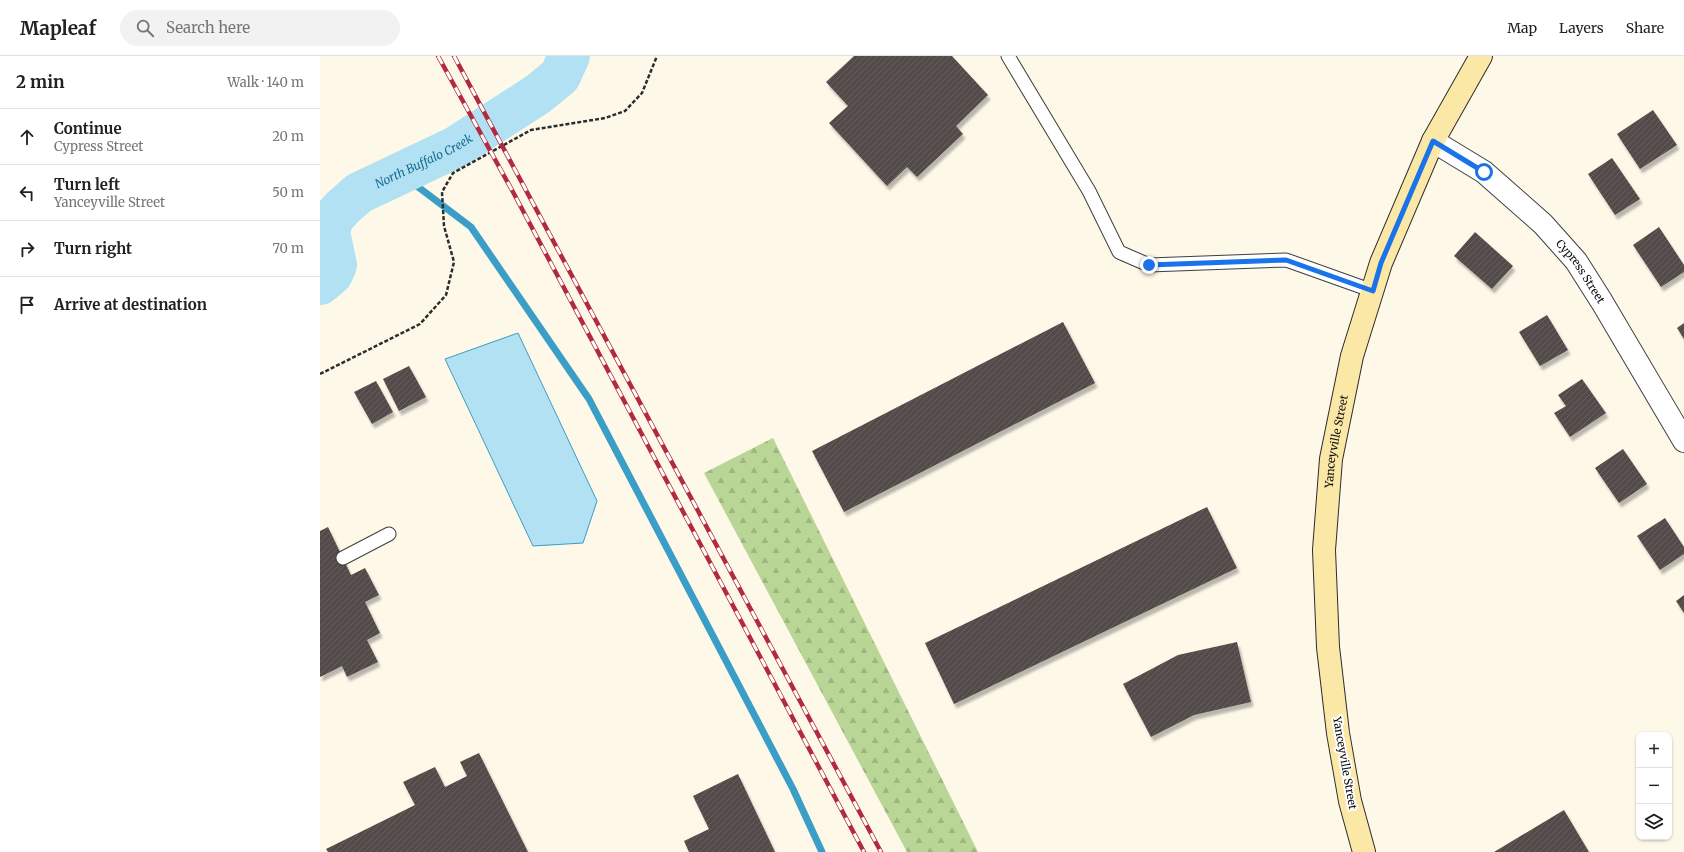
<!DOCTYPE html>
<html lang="en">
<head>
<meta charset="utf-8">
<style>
  body { margin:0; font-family:Merriweather,serif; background:#f2f2f2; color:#202124 }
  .controls { position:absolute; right:12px; bottom:12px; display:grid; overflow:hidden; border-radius:8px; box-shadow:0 1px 3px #0004 }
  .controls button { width:36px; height:36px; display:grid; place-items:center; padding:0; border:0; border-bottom:1px solid #e0e0e0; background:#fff; color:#202124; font:20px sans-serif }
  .stop { position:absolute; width:12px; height:12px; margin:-9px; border:3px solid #1a73e8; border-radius:50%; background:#fff }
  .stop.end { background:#1a73e8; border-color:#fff; box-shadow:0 1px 4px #0008 }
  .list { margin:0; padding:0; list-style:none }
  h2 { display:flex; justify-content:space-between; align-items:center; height:52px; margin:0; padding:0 16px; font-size:17px }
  h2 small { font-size:13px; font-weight:400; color:#757577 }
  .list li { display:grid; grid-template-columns:26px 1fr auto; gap:12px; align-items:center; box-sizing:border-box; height:56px; padding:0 16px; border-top:1px solid #e0e0e0 }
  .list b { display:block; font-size:15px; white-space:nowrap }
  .list p { margin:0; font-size:13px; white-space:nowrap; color:#757577 }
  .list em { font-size:13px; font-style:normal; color:#757577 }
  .icon { flex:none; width:22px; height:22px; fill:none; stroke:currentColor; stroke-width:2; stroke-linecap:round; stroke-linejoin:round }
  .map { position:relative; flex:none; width:1364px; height:796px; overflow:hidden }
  header { display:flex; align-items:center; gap:24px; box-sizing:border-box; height:56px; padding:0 20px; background:#fff; border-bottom:1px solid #e0e0e0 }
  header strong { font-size:19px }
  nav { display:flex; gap:22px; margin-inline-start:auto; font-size:14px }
  .search { width:280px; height:36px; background:#f2f2f2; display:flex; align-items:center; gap:10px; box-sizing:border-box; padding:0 14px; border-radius:22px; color:#757577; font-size:15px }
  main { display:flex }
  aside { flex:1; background:#fff }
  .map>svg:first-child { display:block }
  .forest { fill:url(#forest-firs) }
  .water { fill:#b1e1f2; stroke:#3b9ec6 }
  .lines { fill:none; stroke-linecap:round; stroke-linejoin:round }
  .stream { stroke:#3b9ec6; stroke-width:7 }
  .river { stroke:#b1e1f2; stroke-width:42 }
  .building { fill:url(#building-hatch); filter:url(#shadow) }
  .lane-casing { stroke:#3e3e3e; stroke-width:15 }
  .street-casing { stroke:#3e3e3e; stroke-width:24 }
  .secondary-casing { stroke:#2d2d2d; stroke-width:24 }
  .path { stroke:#2d2d2d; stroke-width:2.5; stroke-dasharray:4 2; stroke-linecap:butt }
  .lane { stroke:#fff; stroke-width:13 }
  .street { stroke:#fff; stroke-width:22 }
  .secondary { stroke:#fbe8a7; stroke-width:22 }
  .rail-casing { stroke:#b32a40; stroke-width:4.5 }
  .rail { stroke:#fff; stroke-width:3; stroke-dasharray:9; stroke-linecap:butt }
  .route { stroke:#1a73e8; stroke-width:5 }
  .labels { text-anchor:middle; stroke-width:4; stroke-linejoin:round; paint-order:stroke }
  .street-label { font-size:11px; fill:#0b0b0b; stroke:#fff }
  .water-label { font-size:12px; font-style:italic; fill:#1b6d95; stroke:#fff }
</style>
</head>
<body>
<header>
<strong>Mapleaf</strong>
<div class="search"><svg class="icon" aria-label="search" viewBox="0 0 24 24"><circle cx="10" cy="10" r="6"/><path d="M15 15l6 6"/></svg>Search here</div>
<nav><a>Map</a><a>Layers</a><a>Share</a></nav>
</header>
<main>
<aside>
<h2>2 min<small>Walk · 140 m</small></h2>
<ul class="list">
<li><svg class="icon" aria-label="ahead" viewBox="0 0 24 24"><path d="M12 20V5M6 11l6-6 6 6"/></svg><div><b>Continue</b><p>Cypress Street</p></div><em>20 m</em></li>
<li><svg class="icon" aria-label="left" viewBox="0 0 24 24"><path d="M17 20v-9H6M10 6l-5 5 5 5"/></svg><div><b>Turn left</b><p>Yanceyville Street</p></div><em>50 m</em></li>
<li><svg class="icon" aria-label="right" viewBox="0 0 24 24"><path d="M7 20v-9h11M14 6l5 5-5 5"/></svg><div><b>Turn right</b></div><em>70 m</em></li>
<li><svg class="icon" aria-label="arrive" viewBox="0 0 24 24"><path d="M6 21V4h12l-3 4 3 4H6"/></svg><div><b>Arrive at destination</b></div></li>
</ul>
</aside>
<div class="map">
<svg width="1364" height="796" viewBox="0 0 1364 796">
  <defs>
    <pattern id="forest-firs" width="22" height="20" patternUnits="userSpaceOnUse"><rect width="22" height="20" fill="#b9d696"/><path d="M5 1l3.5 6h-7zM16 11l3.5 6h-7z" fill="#9eb680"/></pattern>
    <pattern id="building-hatch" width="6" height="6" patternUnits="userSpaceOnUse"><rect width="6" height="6" fill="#524b48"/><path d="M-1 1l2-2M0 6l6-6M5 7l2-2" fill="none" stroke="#66605e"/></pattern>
    <filter id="shadow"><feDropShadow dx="2.5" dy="4.5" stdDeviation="1" flood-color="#0004"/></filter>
  </defs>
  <rect width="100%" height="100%" fill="#fef8e9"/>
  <path class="forest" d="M453,382L658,796H587L384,417Z"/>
  <path class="water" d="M198,277L277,445L263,487L213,490L125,303Z"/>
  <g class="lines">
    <path class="stream" d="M81,118L151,171L269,343L473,733L502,796"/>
    <path class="river" id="s1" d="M0,228L12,218L16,209L9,176L13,162L23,151L39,137L136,91L218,38L240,20L249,0"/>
  </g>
  <path class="building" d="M534,0H632L668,39L636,70L643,78L597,121L587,111L567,130L509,67L528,50L506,26Z
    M1333,54L1357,89L1320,113L1297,78Z
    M1292,102L1320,143L1295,159L1268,118Z
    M1339,171L1364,209V216L1341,231L1313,189Z
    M1155,176L1193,210L1172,233L1134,200Z
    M1227,259L1248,294L1220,310L1199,276Z
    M743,266L775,327L524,456L492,395Z
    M1364,267V283L1357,272Z
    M89,310L106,341L79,355L63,323Z
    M1262,323L1286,357L1250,381L1234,357L1246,350L1238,339Z
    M56,325L73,356L52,368L34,336Z
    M1303,393L1327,428L1299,447L1275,412Z
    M887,451L917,512L634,648L605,587Z
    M1345,462L1364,491V498L1340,514L1317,480Z
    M8,471L31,519L45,512L59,539L45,546L60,577L47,584L58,606L27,621L22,610L0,621V475Z
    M1364,539V557L1356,545Z
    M917,586L931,646L874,659L831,681L803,628L858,599Z
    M159,697L208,796H8L6,793L95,749L83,726L115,711L125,731L147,720L140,706Z
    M418,718L455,796H369L364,785L389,773L373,740Z
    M1244,754L1269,796H1174Z"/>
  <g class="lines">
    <g class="lane-casing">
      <path id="lane" d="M688,0L769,135L799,196L829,209L966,204L1053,235
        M23,502L69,478"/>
    </g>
    <g class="street-casing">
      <g id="street">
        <path id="s2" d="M1113,85L1164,116L1223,168L1256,205L1282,246L1364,385"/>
      </g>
    </g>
    <g class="secondary-casing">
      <g id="secondary">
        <path id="s3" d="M1044,796L1030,745L1018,677L1008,591L1004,494L1011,403L1032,300L1061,207L1113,85L1161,0"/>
      </g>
    </g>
    <path class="path" d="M0,318L100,268L126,239L134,206L124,170L122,136L133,117L211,74L285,62L305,55L322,37L337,0"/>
    <use href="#lane" class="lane"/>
    <use href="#street" class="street"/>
    <use href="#secondary" class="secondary"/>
    <g class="rail-casing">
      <path id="rail" d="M118,0L193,136L544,796
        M134,0L561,796"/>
    </g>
    <use href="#rail" class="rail"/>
  </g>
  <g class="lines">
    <path class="route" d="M829,209L966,204L1053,235L1061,207L1113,85L1164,116"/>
  </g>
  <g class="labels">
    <g class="street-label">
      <text dy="4" stroke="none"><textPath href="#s2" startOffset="199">Cypress Street</textPath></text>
      <text dy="4" stroke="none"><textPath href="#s3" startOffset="415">Yanceyville Street</textPath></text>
      <text transform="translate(1025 707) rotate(80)" y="4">Yanceyville Street</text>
    </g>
    <g class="water-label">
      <text dy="4" stroke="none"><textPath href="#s1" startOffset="182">North Buffalo Creek</textPath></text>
    </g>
  </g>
</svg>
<div class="controls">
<button>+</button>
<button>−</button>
<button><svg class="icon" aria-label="layers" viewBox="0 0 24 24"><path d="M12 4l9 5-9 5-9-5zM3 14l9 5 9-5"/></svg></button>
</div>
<div class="stop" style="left:1164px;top:116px"></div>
<div class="stop end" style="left:829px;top:209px"></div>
</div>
</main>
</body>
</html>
